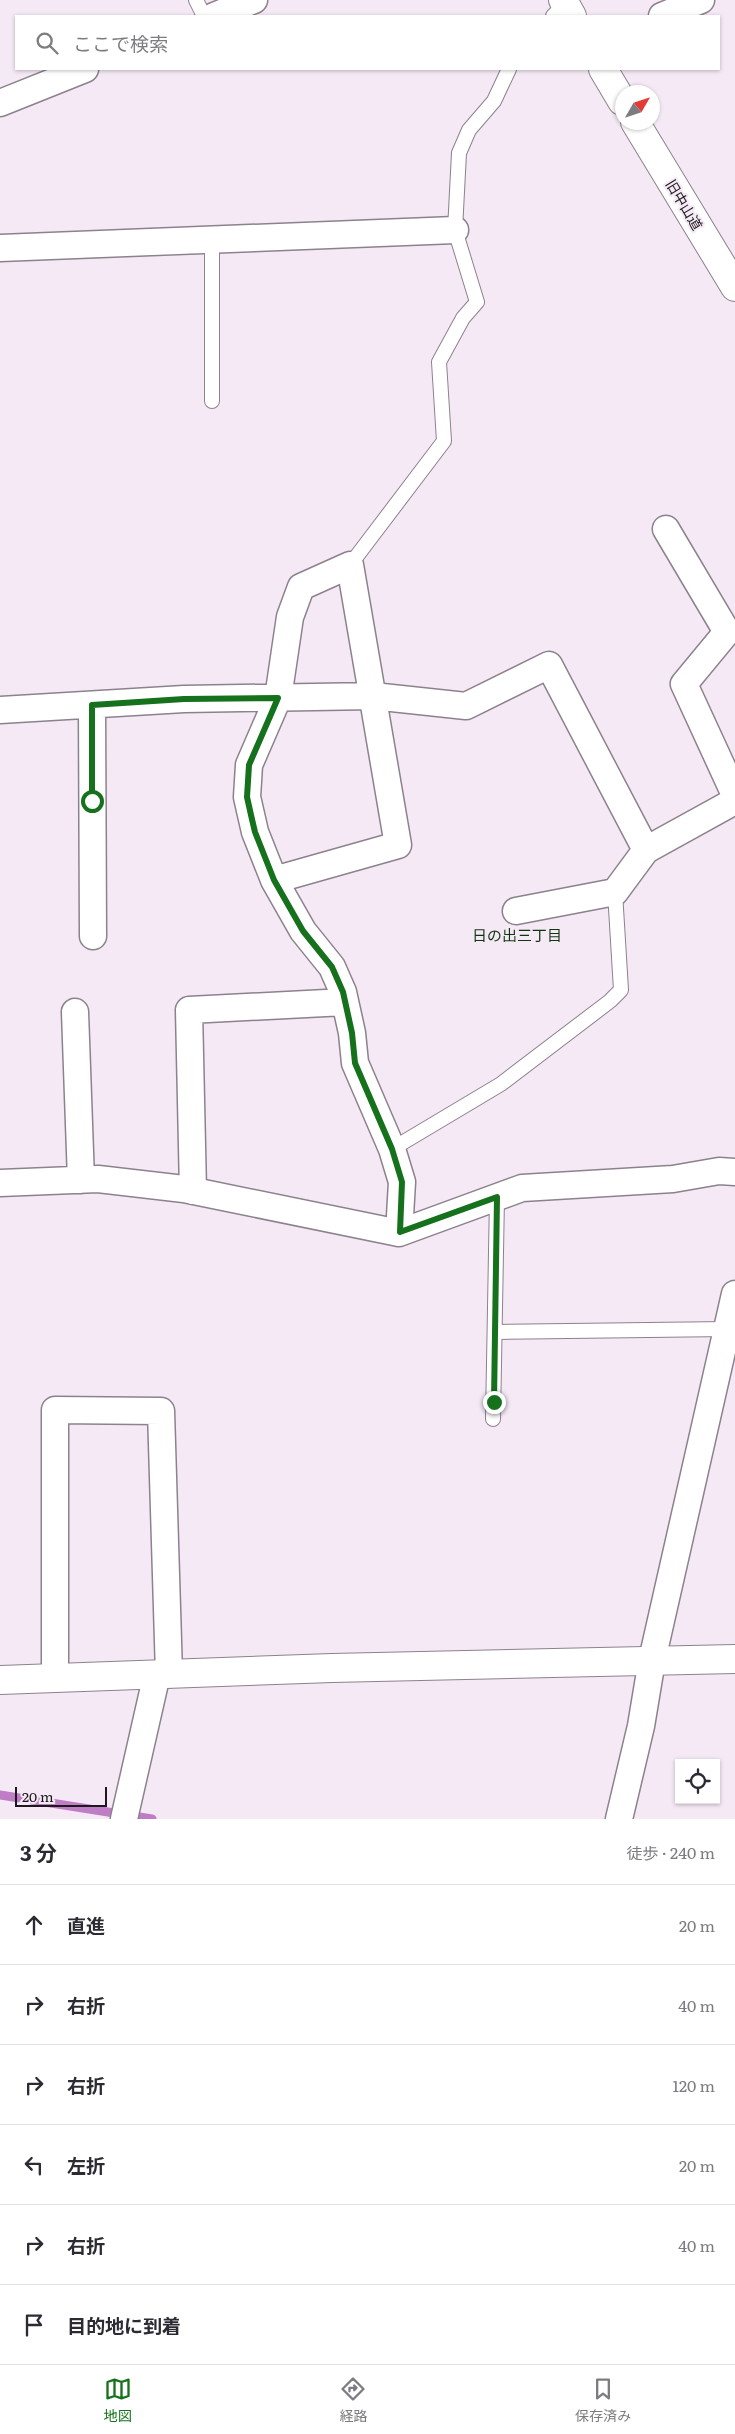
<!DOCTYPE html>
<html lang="ja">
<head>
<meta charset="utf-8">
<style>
  body { margin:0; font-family:Literata,"Noto Sans JP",serif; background:#f2f2f3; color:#2b2b33 }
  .controls { position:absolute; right:15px; bottom:15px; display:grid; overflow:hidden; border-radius:0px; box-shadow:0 1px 4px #0004 }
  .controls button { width:45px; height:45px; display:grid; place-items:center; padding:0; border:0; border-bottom:1px solid #e1e1e2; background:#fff; color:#2b2b33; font:25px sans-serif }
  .compass { position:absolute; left:615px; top:85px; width:45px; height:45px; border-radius:50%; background:#fff; box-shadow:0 1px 4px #0004; rotate:51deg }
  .scale { position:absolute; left:15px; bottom:12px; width:92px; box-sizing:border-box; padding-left:5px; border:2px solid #1c181c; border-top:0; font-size:14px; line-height:18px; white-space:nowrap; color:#1c181c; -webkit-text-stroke:4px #f4e9f5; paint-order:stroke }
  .stop { position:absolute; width:15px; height:15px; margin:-11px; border:4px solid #16711d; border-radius:50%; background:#fff }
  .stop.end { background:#16711d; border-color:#fff; box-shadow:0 1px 5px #0008 }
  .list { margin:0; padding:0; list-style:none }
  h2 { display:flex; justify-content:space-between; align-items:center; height:65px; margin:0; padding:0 20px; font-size:21px }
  h2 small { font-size:16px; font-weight:400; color:#7c7c81 }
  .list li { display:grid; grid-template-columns:32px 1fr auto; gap:15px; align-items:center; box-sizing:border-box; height:80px; padding:0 20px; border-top:1px solid #e1e1e2 }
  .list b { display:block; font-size:19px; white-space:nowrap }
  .list em { font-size:16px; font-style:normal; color:#7c7c81 }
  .icon { flex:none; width:28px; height:28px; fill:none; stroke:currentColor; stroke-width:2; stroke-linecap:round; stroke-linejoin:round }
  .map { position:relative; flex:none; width:735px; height:1819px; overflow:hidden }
  .search { position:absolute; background:#fff; box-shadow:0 1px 4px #0004; left:15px; right:15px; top:15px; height:55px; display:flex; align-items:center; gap:12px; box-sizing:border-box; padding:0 18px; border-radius:0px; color:#7c7c81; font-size:19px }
  .sheet { height:545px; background:#fff }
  nav { display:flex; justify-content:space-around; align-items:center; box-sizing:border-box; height:70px; border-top:1px solid #e1e1e2; background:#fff; font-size:14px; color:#7c7c81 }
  nav a { display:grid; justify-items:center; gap:2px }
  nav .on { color:#16711d }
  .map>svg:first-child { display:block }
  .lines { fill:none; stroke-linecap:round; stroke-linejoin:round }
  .stream { stroke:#be7dc4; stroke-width:9 }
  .service-casing { stroke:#8c828d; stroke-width:16 }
  .minor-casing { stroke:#8c828d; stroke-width:29 }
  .tertiary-casing { stroke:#8c828d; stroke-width:30 }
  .secondary-casing { stroke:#8c828d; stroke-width:30 }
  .service { stroke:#fff; stroke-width:14 }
  .minor { stroke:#fff; stroke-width:26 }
  .tertiary { stroke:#fff; stroke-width:28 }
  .secondary { stroke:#fff; stroke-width:28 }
  .route { stroke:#16711d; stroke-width:6 }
  .labels { text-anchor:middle; stroke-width:4; stroke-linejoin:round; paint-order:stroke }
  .street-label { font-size:14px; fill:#1c181c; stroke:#f4e9f5 }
  .neighbourhood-label { font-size:15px; fill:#0d360f; stroke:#f4e9f5 }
</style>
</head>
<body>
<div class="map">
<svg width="735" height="1819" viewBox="0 0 735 1819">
  <rect width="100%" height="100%" fill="#f4e9f5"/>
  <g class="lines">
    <path class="stream" d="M0,1795L152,1819"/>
    <g class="service-casing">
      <path id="service" d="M196,0L204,16
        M553,16L565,4
        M212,240V401
        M350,565L444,441L439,362L463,318L477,302L455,230L459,153L469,130L494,101L509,69
        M392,1149L501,1084L610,1001L621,990L615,892
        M495,1332L728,1329
        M493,1419L497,1197"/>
    </g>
    <g class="minor-casing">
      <path id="minor" d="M214,16L254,0
        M662,16L701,0
        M0,103L85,69
        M0,248L455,230
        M666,529L727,632L684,684L735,795
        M92,705L93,936
        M0,710L184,699L373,696L466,706L549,665L646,850L735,801
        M274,880L398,845L350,565L301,587L290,617L278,698L249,765L247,797L255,832L274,880L303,931L332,967L343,992L352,1033L355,1063L392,1149L402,1182L399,1233
        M516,911L615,892L646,850
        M75,1012L81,1180
        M0,1183L98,1179L184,1189L399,1233L522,1188L673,1179L719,1171L735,1172
        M193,1191L189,1010L345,1002
        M55,1678V1410L161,1411L169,1674
        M124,1819L157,1674
        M619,1819L641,1726L652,1660L735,1294"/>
    </g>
    <g class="tertiary-casing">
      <path id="tertiary" d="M0,1680L332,1668L735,1659"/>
    </g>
    <g class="secondary-casing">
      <path id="secondary" d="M563,0L572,16
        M603,69L622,101
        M635,122L735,287"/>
    </g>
    <use href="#service" class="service"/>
    <use href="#minor" class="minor"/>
    <use href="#tertiary" class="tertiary"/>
    <use href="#secondary" class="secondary"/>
  </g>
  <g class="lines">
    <path class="route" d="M92,801V705L184,699L278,698L249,765L247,797L251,815L255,832L274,880L303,931L332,967L343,992L352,1033L355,1063L392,1149L402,1182L400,1232L497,1197L494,1402"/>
  </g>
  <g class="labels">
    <g class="street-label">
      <text transform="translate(684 205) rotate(59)" y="5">旧中山道</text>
    </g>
    <g class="neighbourhood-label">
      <text x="517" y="941">日の出三丁目</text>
    </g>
  </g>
</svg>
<div class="controls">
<button><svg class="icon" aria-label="locate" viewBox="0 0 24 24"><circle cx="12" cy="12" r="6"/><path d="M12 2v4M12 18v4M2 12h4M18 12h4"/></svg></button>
</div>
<svg class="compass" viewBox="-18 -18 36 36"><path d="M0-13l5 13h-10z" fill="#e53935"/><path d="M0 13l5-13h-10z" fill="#7c7c81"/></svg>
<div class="scale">20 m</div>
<div class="stop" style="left:92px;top:801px"></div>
<div class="stop end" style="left:494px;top:1402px"></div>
<div class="search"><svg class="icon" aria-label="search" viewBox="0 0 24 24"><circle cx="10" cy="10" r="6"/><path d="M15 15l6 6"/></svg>ここで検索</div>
</div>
<section class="sheet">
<h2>3 分<small>徒歩 · 240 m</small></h2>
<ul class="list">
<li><svg class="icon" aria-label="ahead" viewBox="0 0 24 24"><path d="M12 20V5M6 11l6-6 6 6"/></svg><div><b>直進</b></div><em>20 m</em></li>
<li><svg class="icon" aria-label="right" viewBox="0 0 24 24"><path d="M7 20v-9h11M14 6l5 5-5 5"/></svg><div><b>右折</b></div><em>40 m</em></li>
<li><svg class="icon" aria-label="right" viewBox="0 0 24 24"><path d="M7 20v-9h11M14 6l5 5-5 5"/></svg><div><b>右折</b></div><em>120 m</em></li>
<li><svg class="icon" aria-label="left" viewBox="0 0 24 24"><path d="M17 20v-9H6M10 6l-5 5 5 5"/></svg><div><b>左折</b></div><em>20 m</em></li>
<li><svg class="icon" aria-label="right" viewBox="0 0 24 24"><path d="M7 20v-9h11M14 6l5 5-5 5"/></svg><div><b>右折</b></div><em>40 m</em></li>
<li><svg class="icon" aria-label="arrive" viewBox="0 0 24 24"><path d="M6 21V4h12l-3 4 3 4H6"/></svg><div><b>目的地に到着</b></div></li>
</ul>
</section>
<nav>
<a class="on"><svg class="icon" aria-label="map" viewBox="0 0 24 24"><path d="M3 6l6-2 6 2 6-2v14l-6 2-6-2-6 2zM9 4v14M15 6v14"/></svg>地図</a>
<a><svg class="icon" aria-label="directions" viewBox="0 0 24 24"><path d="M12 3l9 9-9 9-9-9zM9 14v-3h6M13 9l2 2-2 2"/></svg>経路</a>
<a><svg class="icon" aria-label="saved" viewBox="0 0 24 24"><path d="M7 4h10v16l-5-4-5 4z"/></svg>保存済み</a>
</nav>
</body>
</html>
